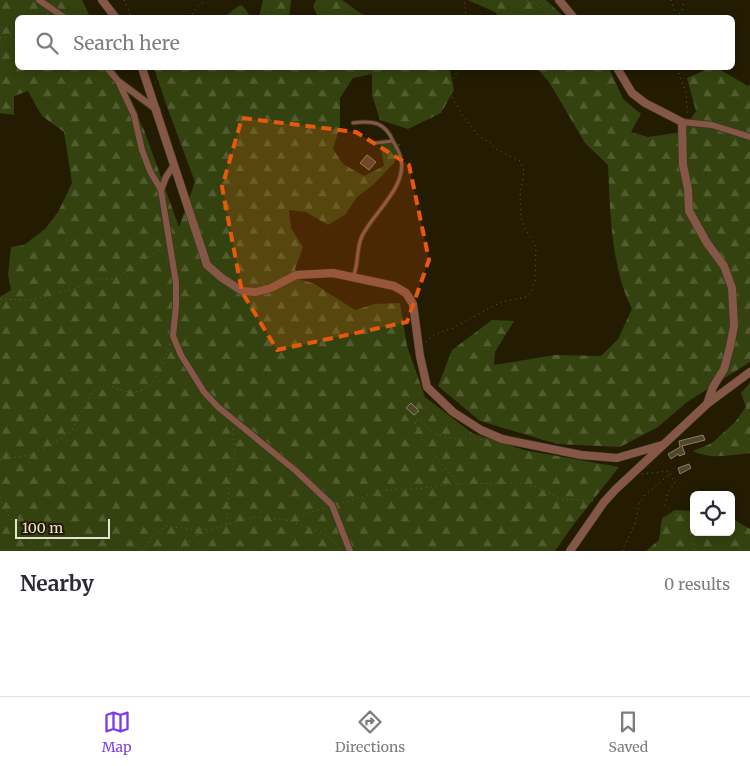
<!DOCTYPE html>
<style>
:root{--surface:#fff;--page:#f2f2f3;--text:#2b2b33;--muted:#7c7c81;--line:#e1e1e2;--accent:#7c3aed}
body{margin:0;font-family:Merriweather,serif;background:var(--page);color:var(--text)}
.controls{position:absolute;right:15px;bottom:15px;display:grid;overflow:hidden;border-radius:8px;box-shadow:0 2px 12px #0003}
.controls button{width:45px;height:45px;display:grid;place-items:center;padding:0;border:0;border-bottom:1px solid var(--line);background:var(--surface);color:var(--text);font:25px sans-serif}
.scale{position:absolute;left:15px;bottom:12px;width:95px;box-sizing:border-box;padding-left:5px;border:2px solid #e6e2d2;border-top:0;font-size:14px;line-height:18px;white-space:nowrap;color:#e6e2d2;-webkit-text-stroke:4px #231c03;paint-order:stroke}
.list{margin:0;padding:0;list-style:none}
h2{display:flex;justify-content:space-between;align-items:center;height:65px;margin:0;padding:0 20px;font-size:21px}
h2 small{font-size:16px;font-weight:400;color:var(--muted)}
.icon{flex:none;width:28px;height:28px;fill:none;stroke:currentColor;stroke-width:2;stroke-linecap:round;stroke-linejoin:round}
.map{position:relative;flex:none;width:750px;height:551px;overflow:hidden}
.search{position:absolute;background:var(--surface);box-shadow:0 2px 12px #0003;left:15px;right:15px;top:15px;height:55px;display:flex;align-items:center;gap:12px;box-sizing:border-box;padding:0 18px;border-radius:8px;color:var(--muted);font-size:19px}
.sheet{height:145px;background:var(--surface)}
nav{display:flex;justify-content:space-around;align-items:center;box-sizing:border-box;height:70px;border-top:1px solid var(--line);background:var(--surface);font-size:14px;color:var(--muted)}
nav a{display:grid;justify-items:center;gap:2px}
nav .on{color:var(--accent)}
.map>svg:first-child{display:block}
.forest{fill:url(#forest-firs)}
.building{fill:#4f472c;stroke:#898164}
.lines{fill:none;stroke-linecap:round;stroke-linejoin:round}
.service-casing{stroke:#3e3820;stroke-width:5}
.minor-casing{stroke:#3e3820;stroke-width:8}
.tertiary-casing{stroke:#3e3820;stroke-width:9}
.path{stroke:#625c46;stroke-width:1;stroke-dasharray:1 4;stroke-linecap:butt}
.service{stroke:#855746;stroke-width:3}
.minor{stroke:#855746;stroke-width:6}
.tertiary{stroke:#855746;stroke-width:8}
.marked{fill:#e8590c;fill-opacity:0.2;stroke:#e8590c;stroke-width:4;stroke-dasharray:10 6;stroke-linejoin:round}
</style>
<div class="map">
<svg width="750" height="551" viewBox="0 0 750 551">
<defs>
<pattern id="forest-firs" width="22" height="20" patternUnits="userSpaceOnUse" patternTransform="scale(1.25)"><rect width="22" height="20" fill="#34420f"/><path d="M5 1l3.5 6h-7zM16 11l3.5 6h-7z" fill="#515d31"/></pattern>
</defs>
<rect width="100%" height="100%" fill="#231c03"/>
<path class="forest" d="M0 0H82L90 17 18 18V68H114L144 130 179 227 195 182 166 104 154 68H444L450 71 454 90 441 113 408 129 380 120 372 95V74L353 78 340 98V126L333 149 343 164 364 176 384 166 380 143 400 144 394 163 374 184 357 197 346 214 328 225 306 212 289 210 291 228 303 247 295 269 301 280 313 283 355 310 375 304 400 303 407 346 425 397 472 433 524 450 619 467 574 524 555 551H0V297L11 290 8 275 11 247 24 245 45 229 58 212 72 183 64 132 42 116 28 91 14 96V115L0 113Z
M263 0H291L289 17H259Z
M316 0H342L366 17H318L313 6Z
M468 0H546L564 17H499L495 12Z
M240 5 243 6 251 17H224Z
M537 68H609L623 99 641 114 631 132 648 137 682 132 696 111 687 78 710 68H717L748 86 750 84V362L687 402 658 427 620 447 557 444 480 421 438 386 452 350 492 320 514 321 495 352 494 365 555 355 601 356 618 339 632 309C611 268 610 211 608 165L585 143 549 82Z
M750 383V453C731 455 711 460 693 451L712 443 735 422 746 407 741 393Z
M676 510 694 511V532H731V518L750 529V551H646L659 540 662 518Z"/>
<path class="building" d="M367 155 376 162 369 170 360 163Z
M411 403 419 411 414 415 406 408Z
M703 435 705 440 682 446 685 454 679 456 678 454 671 459 668 454 680 447 679 441Z
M689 464 691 468 680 474 678 468Z"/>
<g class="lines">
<g class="service-casing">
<path id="service" d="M353 123C372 120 385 122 393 141
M353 277C359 264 356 249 362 236 374 212 407 187 401 159 400 153 396 147 393 141L376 143"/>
</g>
<g class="minor-casing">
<path id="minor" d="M39 0 65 18
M107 68 118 81 157 110
M118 81 134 115 142 150 150 171 161 190 176 283V306L173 336 181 355 204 392 218 407 296 471 332 505 350 551
M682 122 712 125 750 137
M161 190 166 177 174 165"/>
</g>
<g class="tertiary-casing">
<path id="tertiary" d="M102 0 116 18
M559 0 574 18
M142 68 207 265 222 278 242 291 256 292 271 288 296 275 333 273 394 286 406 293 413 304 420 356 427 387 453 412 481 430 502 439 581 455 617 458 662 445
M617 68 632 93 645 103 682 122 683 165 688 189 689 211 707 243 724 266 732 288 734 326 730 347 724 369 713 387 707 404
M570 551 604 502 616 489 707 404 750 372"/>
</g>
<path class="path" d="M124 0 132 18
M527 0 540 7 553 18
M671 0 676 17
M189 18 196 8 206 0
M464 18 466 11 464 0
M676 18 682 10 684 0
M0 38 18 34
M679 68V74L686 92 688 116
M155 83 164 68
M0 299 32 300 91 284 98 279H118C124 274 131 268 138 263 148 256 157 255 163 243
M426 342 435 334 453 328 501 302 526 297 531 292 535 281 536 246 524 227 521 217 520 196 524 171 520 161 494 148 491 143 480 137 463 116 453 99 451 91V84L459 68
M0 460 30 455 52 444 71 431 93 391 108 384C147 407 159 376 170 344
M642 474 669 471 675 483 668 492 665 505 676 514C679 530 686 524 691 536 694 541 692 546 696 551
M459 484C449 472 414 435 415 420L419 419 434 433 447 438 487 440
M0 497C4 507 9 518 16 526 23 535 32 542 38 551
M338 504 388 490 401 488 415 489 453 484 523 483 536 487 561 499 595 501
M287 520C306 527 332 531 340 551
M227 524 229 485 235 458 233 429
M142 551 154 535 166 526 197 530 209 529
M178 551 194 537 213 529 242 520 255 517 287 520 324 508
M622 551 635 524 639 504 645 495 670 474"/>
<use href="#service" class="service"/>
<use href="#minor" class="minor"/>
<use href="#tertiary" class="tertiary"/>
</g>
<path class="marked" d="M242 118 356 132 409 165 429 260 407 322 277 350 242 292 222 187Z"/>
</svg>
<div class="controls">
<button><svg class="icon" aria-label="locate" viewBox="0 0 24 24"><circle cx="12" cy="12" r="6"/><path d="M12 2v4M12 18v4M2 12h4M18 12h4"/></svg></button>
</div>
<div class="scale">100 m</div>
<div class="search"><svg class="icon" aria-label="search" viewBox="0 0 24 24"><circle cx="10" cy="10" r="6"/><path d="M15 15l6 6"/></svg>Search here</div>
</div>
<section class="sheet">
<h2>Nearby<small>0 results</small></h2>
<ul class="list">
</ul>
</section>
<nav>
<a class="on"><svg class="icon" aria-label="map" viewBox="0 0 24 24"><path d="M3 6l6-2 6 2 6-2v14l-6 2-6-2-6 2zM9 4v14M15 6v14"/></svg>Map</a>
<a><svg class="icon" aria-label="directions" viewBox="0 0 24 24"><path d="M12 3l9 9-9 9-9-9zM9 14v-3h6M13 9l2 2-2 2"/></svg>Directions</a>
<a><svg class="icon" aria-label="saved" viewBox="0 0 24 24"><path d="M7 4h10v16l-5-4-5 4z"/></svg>Saved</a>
</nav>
